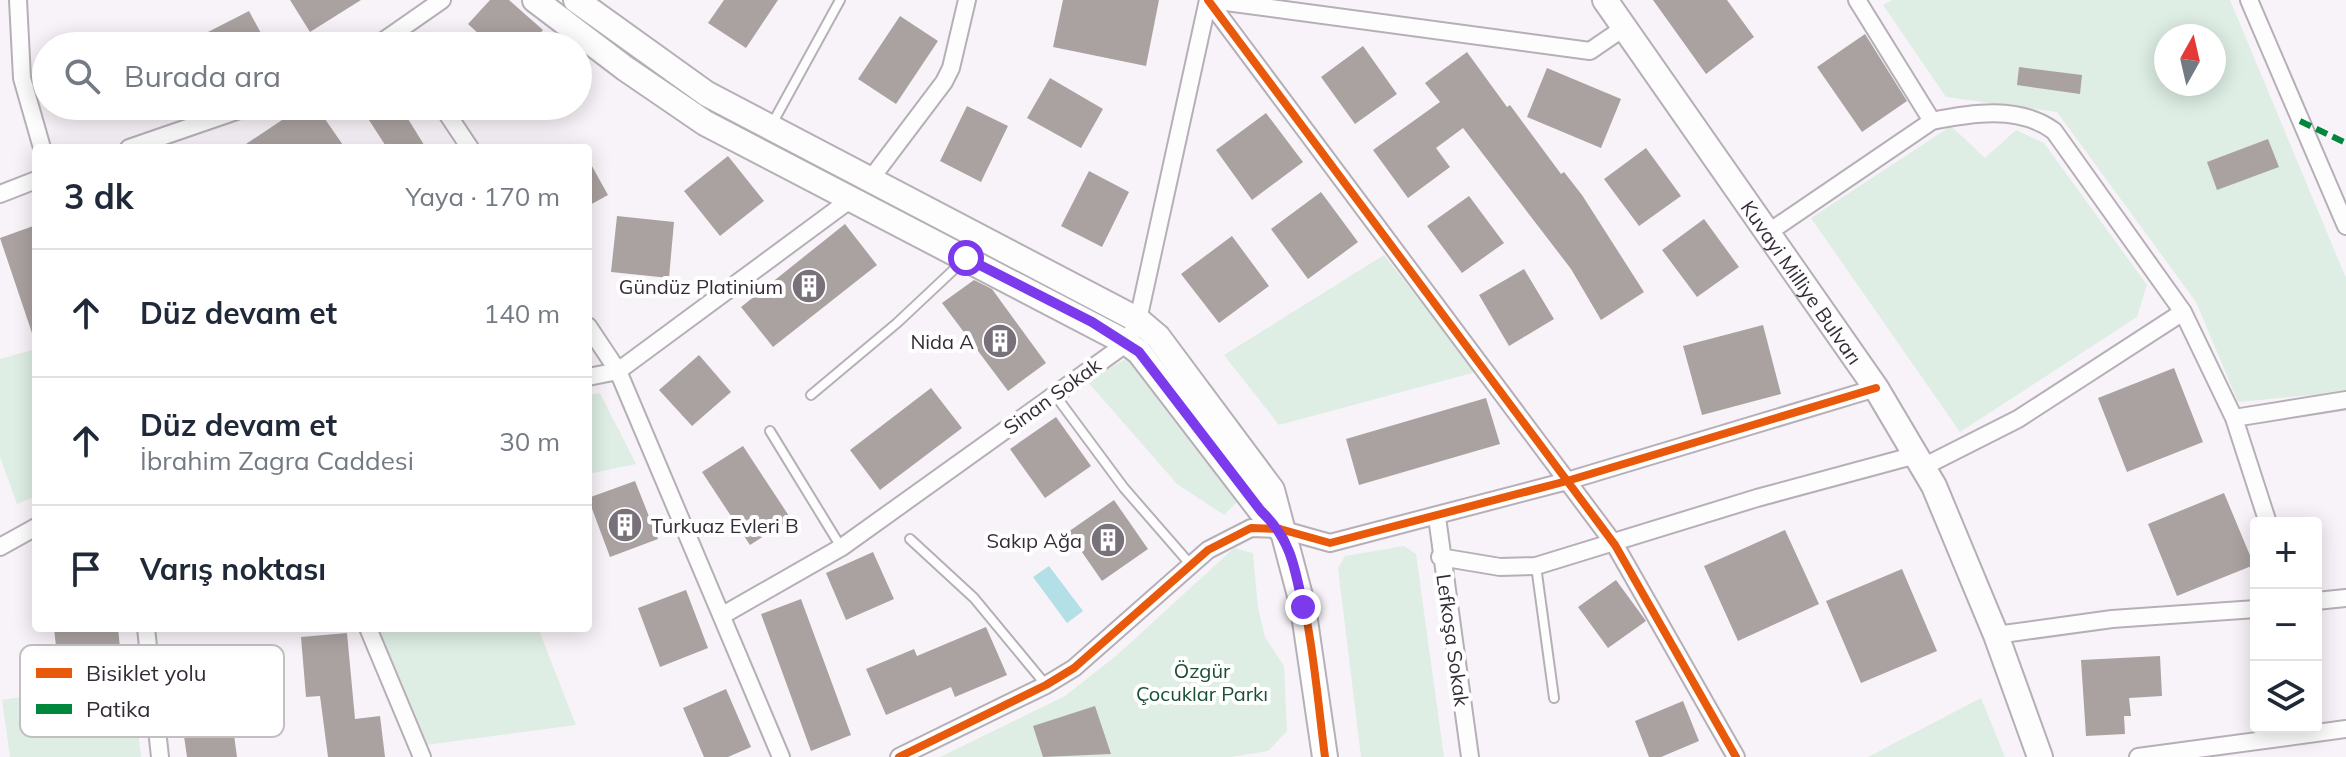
<!DOCTYPE html>
<html lang="tr">
<meta charset="utf-8">
<style>
:root{--surface:#fff;--page:#f6f6f7;--text:#1f2937;--muted:#747a83;--line:#e0e1e3}
body{margin:0;font-family:Mulish,sans-serif;background:var(--page);color:var(--text)}
.controls{position:absolute;right:24px;bottom:24px;display:grid;overflow:hidden;border-radius:8px;box-shadow:0 4px 20px #0003}
.controls button{width:72px;height:72px;display:grid;place-items:center;padding:0;border:0;border-bottom:2px solid var(--line);background:var(--surface);color:var(--text);font:40px sans-serif}
.compass{position:absolute;left:2154px;top:24px;width:72px;height:72px;border-radius:50%;background:var(--surface);box-shadow:0 4px 20px #0003;rotate:8deg}
.stop{position:absolute;width:24px;height:24px;margin:-18px;border:6px solid #7c3aed;border-radius:50%;background:#fff}
.stop.end{background:#7c3aed;border-color:#fff;box-shadow:0 2px 8px #0008}
.list{margin:0;padding:0;list-style:none}
h2{display:flex;justify-content:space-between;align-items:center;height:104px;margin:0;padding:0 32px;font-size:34px}
h2 small{font-size:26px;font-weight:400;color:var(--muted)}
.list li{display:grid;grid-template-columns:52px 1fr auto;gap:24px;align-items:center;box-sizing:border-box;height:128px;padding:0 32px;border-top:2px solid var(--line)}
.list b{display:block;font-size:30px;white-space:nowrap}
.list p{margin:0;font-size:26px;white-space:nowrap;color:var(--muted)}
.list em{font-size:26px;font-style:normal;color:var(--muted)}
.icon{flex:none;width:44px;height:44px;fill:none;stroke:currentColor;stroke-width:2;stroke-linecap:round;stroke-linejoin:round}
.map{position:relative;flex:none;width:2346px;height:757px;overflow:hidden}
.search{position:absolute;background:var(--surface);box-shadow:0 4px 20px #0003;left:32px;top:32px;width:560px;height:88px;display:flex;align-items:center;gap:20px;box-sizing:border-box;padding:0 28px;border-radius:44px;color:var(--muted);font-size:30px}
.panel{position:absolute;background:var(--surface);box-shadow:0 4px 20px #0003;left:32px;top:144px;width:560px;height:488px;border-radius:8px}
.map>svg:first-child{display:block}
.green{fill:#deeee4;fill-rule:evenodd}
.water{fill:#b3dfe6}
.building{fill:#aaa2a1}
.lines{fill:none;stroke-linecap:round;stroke-linejoin:round}
.service-casing{stroke:#b6afb7;stroke-width:12}
.minor-casing{stroke:#b6afb7;stroke-width:20}
.secondary-casing{stroke:#b6afb7;stroke-width:28}
.service{stroke:#fefdfe;stroke-width:8}
.minor{stroke:#fefdfe;stroke-width:16}
.secondary{stroke:#fefdfe;stroke-width:24}
.quiet{stroke:#00873e;stroke-width:6;stroke-dasharray:12 6;stroke-linecap:butt}
.cycleway-casing{stroke:#fff;stroke-width:13}
.cycleway{stroke:#e8590c;stroke-width:8}
.route{stroke:#7c3aed;stroke-width:10}
.labels{text-anchor:middle;dominant-baseline:central;stroke-width:8;stroke-linejoin:round;paint-order:stroke}
.street-label{font-size:20px;fill:#342b36;stroke:#fff}
.poi-label{font-size:20px;fill:#342b36;stroke:#fff;text-anchor:end}
.park-label{font-size:20px;fill:#195033;stroke:#fff}
.key{fill:#fff;stroke:#c2bfc3;stroke-width:2}
.key-label{font-size:22px;fill:#342b36}
</style>
<div class="map">
<svg width="2346" height="757" viewBox="0 0 2346 757">
<rect width="100%" height="100%" fill="#f8f3f8"/>
<path class="green" d="M1892 0H2230L2346 278V392L2238 402 2196 302 2057 112 1946 97 1883 5ZM2166 36H2214V84H2166Z
M1951 126 1985 158 2016 130 2044 143 2147 285 2137 317 1960 432 1811 218Z
M1384 255 1476 372 1279 425 1224 355Z
M36 349V496L17 504 0 457V359Z
M1131 356 1240 499 1224 515 1177 484 1087 381Z
M600 393 636 464 588 474V395Z
M1404 546 1416 554 1444 757H1361L1338 568 1345 556Z
M1234 548 1253 553 1258 608 1265 637 1284 666 1287 731 1268 751 1231 757H940L1065 696 1117 655Z
M378 628H538L576 725 426 745Z
M132 679 141 757H10L2 700Z
M1981 698 2005 757H1868Z"/>
<path class="water" d="M1049 566 1083 611 1067 623 1033 577Z"/>
<path class="building" d="M290 0H361L310 32Z
M490 0H509L543 30 529 46H492L468 24Z
M724 0H778L746 48 708 23Z
M1063 0H1159L1146 66 1053 47Z
M1653 0H1727L1754 37 1706 74Z
M249 11 268 46H216L208 32Z
M900 16 938 41 896 104 858 79Z
M1865 34 1907 101 1862 132 1817 67Z
M1363 46 1397 94 1355 124 1321 77Z
M1467 52 1507 107 1510 105 1561 174 1564 172 1582 195 1644 292 1601 320 1571 269 1463 128 1436 148 1450 167 1408 198 1373 150 1440 102 1425 83Z
M2019 67 2082 75 2080 94 2017 85Z
M1547 68 1621 99 1601 148 1527 117Z
M1050 78 1103 109 1081 148 1027 118Z
M303 106H316L345 148H240Z
M360 106H400L426 148H387Z
M967 106 1008 126 981 182 940 161Z
M1266 113 1303 162 1252 200 1216 150Z
M2268 139 2279 167 2217 190 2207 162Z
M1646 148 1681 196 1639 226 1604 179Z
M728 156 764 201 720 236 684 191Z
M588 159 608 195 588 206Z
M1089 171 1129 192 1102 247 1061 226Z
M1321 192 1358 242 1308 279 1271 229Z
M1469 196 1504 243 1462 273 1427 226Z
M617 216 674 222 669 278 611 272Z
M1704 219 1739 267 1697 297 1662 250Z
M845 224 877 265 773 347 741 307Z
M36 225V335L33 336 0 238Z
M1232 236 1269 286 1219 323 1181 274Z
M1524 269 1554 319 1509 346 1479 295Z
M974 280 992 289 1046 363 1008 391 942 303Z
M1763 325 1781 394 1702 415 1683 346Z
M699 355 731 392 692 426 659 390Z
M2174 368 2203 442 2127 472 2098 398Z
M931 388 962 428 880 490 850 450Z
M1486 398 1500 444 1359 485 1346 439Z
M1056 417 1091 466 1045 498 1010 449Z
M743 446 791 519 750 545 702 472Z
M635 481 658 539 610 557 588 498Z
M2224 493 2254 565 2177 596 2148 524Z
M1114 500 1148 549 1102 581 1068 532Z
M1785 530 1819 604 1738 641 1704 566Z
M873 552 894 599 846 620 826 573Z
M1902 569 1937 651 1861 683 1826 601Z
M1616 580 1646 621 1608 648 1578 607Z
M686 590 708 648 660 667 638 608Z
M801 599 851 735 811 751 761 614Z
M986 627 1007 675 955 697 951 687 886 715 866 669 914 649 917 656Z
M54 628H118L122 667 59 674Z
M347 633 355 719 380 716 385 757H328L320 696 306 697 301 637Z
M2160 656 2162 696 2129 698 2131 716H2124L2125 734 2086 736 2081 660Z
M210 665 211 669 225 668 237 757H187L175 674Z
M726 689 751 747 728 757H704L683 708Z
M1683 701 1699 741 1661 757H1649L1635 721Z
M1095 706 1111 754 1043 757 1033 726Z"/>
<g class="lines">
<g class="service-casing">
<path id="service" d="M772 124 840 0
M811 395 897 323 963 261
M1055 395 1124 488 1191 565
M770 431 841 547
M910 539 974 598 1046 685
M1536 566 1554 698"/>
</g>
<g class="minor-casing">
<path id="minor" d="M18 0 22 78 42 148
M1208 0 1615 545 1736 757
M1211 0 1590 51 1625 27
M1857 0 1932 121C1971 113 2019 105 2054 131L2183 312 2234 418 2268 523
M2249 0 2346 226
M376 46 442 0
M442 106 470 148
M129 148 251 106
M870 180 944 82 951 68 967 0
M0 194 36 180
M1766 234 1932 121
M588 326 618 371 781 757
M588 377 618 371 851 199
M2234 418 2346 400
M1923 467 2018 419 2183 312
M1437 517 1470 757
M0 547 36 527
M1440 557 1500 567 1536 566 1757 498 1916 455
M2316 601 2346 598
M723 615 842 547 1127 343 1138 320 1208 0
M146 628 160 757
M368 628 422 757
M1996 635 2112 619 2256 609
M899 757 1046 685 1074 668 1208 550 1251 528 1280 529 1330 543 1567 481 1876 388
M2138 757 2346 729"/>
</g>
<g class="secondary-casing">
<g id="secondary">
<path d="M535 0 626 69 705 123 1127 343 1139 352 1261 511 1280 529"/>
<path d="M576 0 707 94 1138 320 1158 337 1272 490 1303 607 1325 757"/>
<path id="s1" d="M1605 0 1876 388 1934 486 1996 635 2040 757"/>
</g>
</g>
<use href="#service" class="service"/>
<use href="#minor" class="minor"/>
<use href="#secondary" class="secondary"/>
<path class="quiet" d="M2300 121 2346 143"/>
<g class="cycleway-casing">
<path id="cycleway" d="M1208 0 1615 545 1736 757
M1280 529C1311 599 1315 681 1325 757
M899 757 1046 685 1074 668 1208 550 1251 528 1280 529 1330 543 1567 481 1876 388"/>
</g>
<use href="#cycleway" class="cycleway"/>
</g>
<g class="lines">
<path class="route" d="M966 258 1092 322 1139 352 1261 511C1291 539 1295 568 1303 607"/>
</g>
<defs>
<g id="building-disc" transform="scale(1.8)"><circle r="9.5" fill="#79717a" stroke="#fff"/><path d="M-4-6H4V6H1V3H-1V6H-4ZM-2.5-4.3h1.7v1.8h-1.7ZM.8-4.3h1.7v1.8H.8ZM-2.5-1h1.7V.8h-1.7ZM.8-1h1.7V.8H.8Z" fill="#fff"/></g>
</defs>
<g fill-rule="evenodd">
<use href="#building-disc" x="809" y="286"/>
<use href="#building-disc" x="1000" y="341"/>
<use href="#building-disc" x="625" y="525"/>
<use href="#building-disc" x="1108" y="540"/>
</g>
<g class="labels">
<g class="street-label">
<text stroke="none"><textPath href="#s1" startOffset="344">Kuvayi Milliye Bulvarı</textPath></text>
<text transform="translate(1052 396) rotate(-36)">Sinan Sokak</text>
<text transform="translate(1453 640) rotate(82)">Lefkoşa Sokak</text>
</g>
<g class="poi-label">
<text x="783" y="286">Gündüz Platinium</text>
<text x="974" y="341">Nida A</text>
<text x="651" y="525" text-anchor="start">Turkuaz Evleri B</text>
<text x="1082" y="540">Sakıp Ağa</text>
</g>
<g class="park-label">
<text x="1202" y="670">Özgür<tspan x="1202" dy="23">Çocuklar Parkı</tspan></text>
</g>
</g>
<rect x="20" y="645" width="264" height="92" rx="12" class="key"/>
<rect x="36" y="668" width="36" height="10" fill="#e8590c"/>
<rect x="36" y="704" width="36" height="10" fill="#00873e"/>
<g class="key-label">
<text x="86" y="681">Bisiklet yolu</text>
<text x="86" y="717">Patika</text>
</g>
</svg>
<div class="controls">
<button>+</button>
<button>−</button>
<button><svg class="icon" aria-label="layers" viewBox="0 0 24 24"><path d="M12 4l9 5-9 5-9-5zM3 14l9 5 9-5"/></svg></button>
</div>
<svg class="compass" viewBox="-18 -18 36 36"><path d="M0-13l5 13h-10z" fill="#e53935"/><path d="M0 13l5-13h-10z" fill="#747a83"/></svg>
<div class="stop" style="left:966px;top:258px"></div>
<div class="stop end" style="left:1303px;top:607px"></div>
<div class="search"><svg class="icon" aria-label="search" viewBox="0 0 24 24"><circle cx="10" cy="10" r="6"/><path d="M15 15l6 6"/></svg>Burada ara</div>
<section class="panel">
<h2>3 dk<small>Yaya · 170 m</small></h2>
<ul class="list">
<li><svg class="icon" aria-label="ahead" viewBox="0 0 24 24"><path d="M12 20V5M6 11l6-6 6 6"/></svg><div><b>Düz devam et</b></div><em>140 m</em></li>
<li><svg class="icon" aria-label="ahead" viewBox="0 0 24 24"><path d="M12 20V5M6 11l6-6 6 6"/></svg><div><b>Düz devam et</b><p>İbrahim Zagra Caddesi</p></div><em>30 m</em></li>
<li><svg class="icon" aria-label="arrive" viewBox="0 0 24 24"><path d="M6 21V4h12l-3 4 3 4H6"/></svg><div><b>Varış noktası</b></div></li>
</ul>
</section>
</div>
